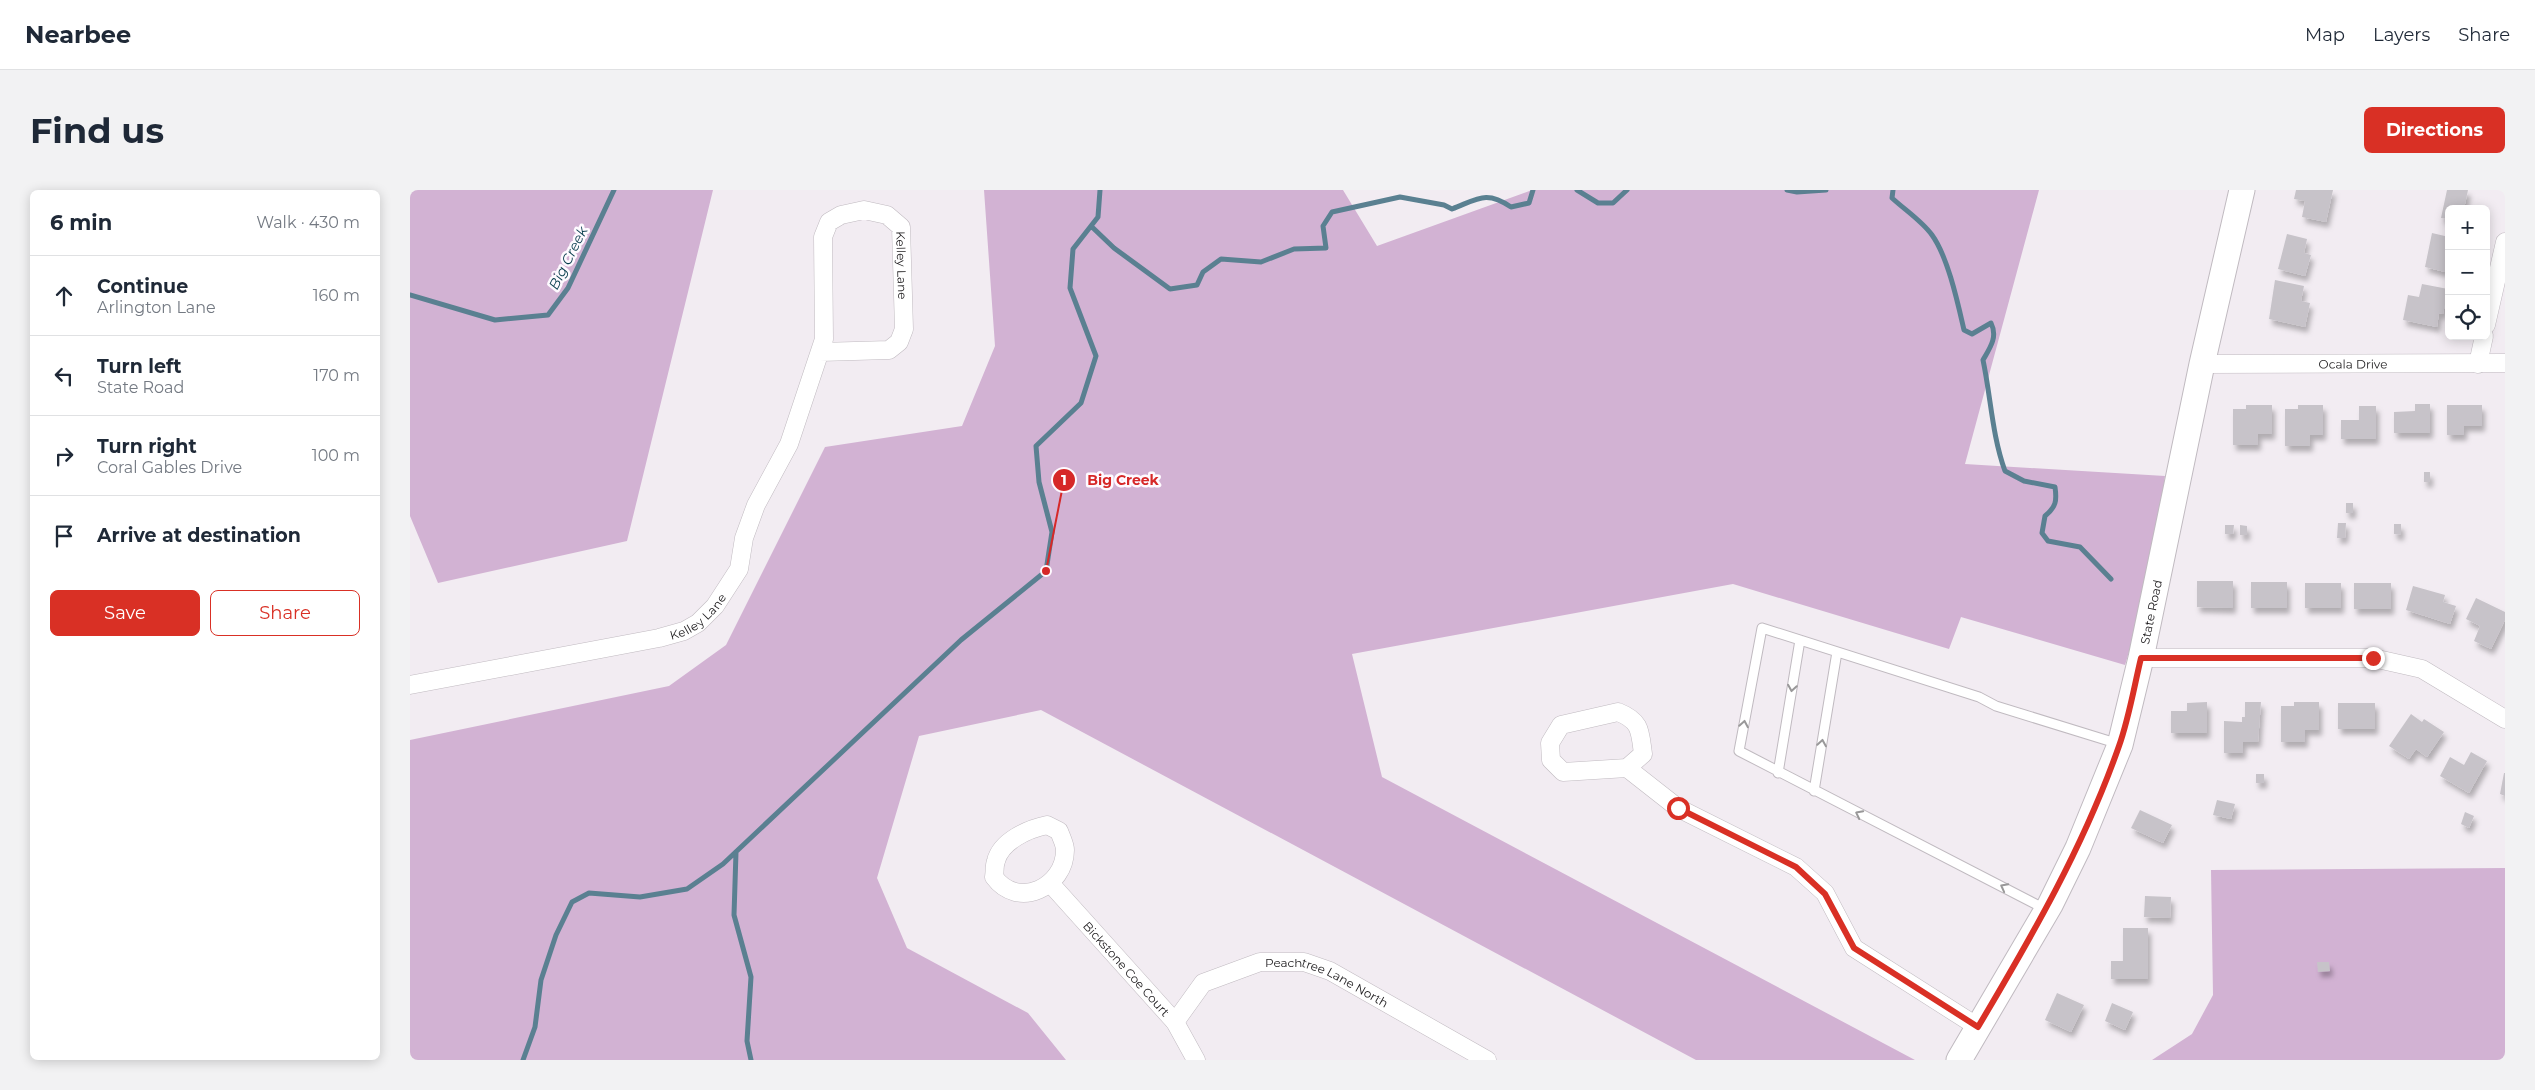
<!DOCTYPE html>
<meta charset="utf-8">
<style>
:root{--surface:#fff;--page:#f2f2f3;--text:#1f2937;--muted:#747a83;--line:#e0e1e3;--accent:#d93025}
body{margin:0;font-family:Montserrat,sans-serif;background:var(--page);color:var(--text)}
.controls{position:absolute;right:15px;top:15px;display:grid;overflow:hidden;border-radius:8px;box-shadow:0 2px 12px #0003}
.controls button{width:45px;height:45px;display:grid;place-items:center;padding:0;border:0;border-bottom:1px solid var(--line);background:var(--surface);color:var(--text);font:25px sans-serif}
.stop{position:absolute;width:15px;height:15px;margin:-11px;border:4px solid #d93025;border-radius:50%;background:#fff}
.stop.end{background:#d93025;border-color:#fff;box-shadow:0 1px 5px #0008}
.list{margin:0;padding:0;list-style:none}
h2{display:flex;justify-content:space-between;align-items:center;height:65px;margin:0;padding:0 20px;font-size:21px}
h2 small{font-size:16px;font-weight:400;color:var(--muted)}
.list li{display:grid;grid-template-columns:32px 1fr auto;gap:15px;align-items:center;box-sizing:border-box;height:80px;padding:0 20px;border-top:1px solid var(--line)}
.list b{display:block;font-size:19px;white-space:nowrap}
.list p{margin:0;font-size:16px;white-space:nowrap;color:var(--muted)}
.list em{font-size:16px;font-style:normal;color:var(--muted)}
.actions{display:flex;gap:10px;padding:15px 20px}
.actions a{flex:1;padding:11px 0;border:1px solid var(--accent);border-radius:8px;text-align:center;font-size:18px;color:var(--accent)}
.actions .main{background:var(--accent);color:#fff}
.icon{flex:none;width:28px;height:28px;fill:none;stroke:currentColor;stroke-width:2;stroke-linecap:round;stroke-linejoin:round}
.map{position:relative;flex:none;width:2095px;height:870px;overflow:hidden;border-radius:8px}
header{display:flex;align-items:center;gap:30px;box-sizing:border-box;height:70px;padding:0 25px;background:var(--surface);border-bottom:1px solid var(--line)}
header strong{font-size:24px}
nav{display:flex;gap:28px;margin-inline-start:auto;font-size:18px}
.intro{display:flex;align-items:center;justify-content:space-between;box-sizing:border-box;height:120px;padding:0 30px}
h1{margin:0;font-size:35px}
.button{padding:12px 22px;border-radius:8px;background:var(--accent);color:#fff;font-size:18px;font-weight:700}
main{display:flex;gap:30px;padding:0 30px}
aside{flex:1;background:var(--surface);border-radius:8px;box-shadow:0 2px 12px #0003}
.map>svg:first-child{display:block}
.green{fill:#d2b2d3}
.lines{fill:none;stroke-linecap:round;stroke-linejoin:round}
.stream{stroke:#5a8091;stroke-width:5}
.building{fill:#c7c3c9;filter:url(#shadow)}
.lane-casing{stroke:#c0bac0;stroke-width:11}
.street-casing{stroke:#c0bac0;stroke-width:19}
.secondary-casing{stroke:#c0bac0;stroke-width:27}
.lane{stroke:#fff;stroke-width:9}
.street{stroke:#fff;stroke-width:18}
.secondary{stroke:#fff;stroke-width:25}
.oneway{stroke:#999899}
.route{stroke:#d93025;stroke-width:6}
.labels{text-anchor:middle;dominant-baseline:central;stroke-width:5;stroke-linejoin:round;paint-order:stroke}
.street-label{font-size:12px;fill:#1c1a1c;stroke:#fefaff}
.water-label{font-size:14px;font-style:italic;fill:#063b4b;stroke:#fefaff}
.leader{fill:none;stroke:#d62828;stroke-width:2}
.callout-dot{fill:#d62828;stroke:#fefaff;stroke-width:2}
.mark-label{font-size:15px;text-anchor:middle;font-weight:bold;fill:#fff}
.callout-label{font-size:14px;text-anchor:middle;font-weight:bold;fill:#d62828;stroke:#fefaff;stroke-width:5;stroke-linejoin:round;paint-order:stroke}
</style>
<header>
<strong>Nearbee</strong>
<nav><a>Map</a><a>Layers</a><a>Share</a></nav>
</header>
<div class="intro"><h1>Find us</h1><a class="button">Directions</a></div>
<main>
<aside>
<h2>6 min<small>Walk · 430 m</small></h2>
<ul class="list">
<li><svg class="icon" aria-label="ahead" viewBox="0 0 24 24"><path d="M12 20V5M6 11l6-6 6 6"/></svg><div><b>Continue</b><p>Arlington Lane</p></div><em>160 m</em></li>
<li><svg class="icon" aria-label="left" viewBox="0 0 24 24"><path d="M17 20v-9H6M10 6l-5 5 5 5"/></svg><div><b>Turn left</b><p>State Road</p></div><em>170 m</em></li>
<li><svg class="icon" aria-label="right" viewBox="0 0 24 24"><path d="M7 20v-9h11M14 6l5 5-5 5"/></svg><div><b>Turn right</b><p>Coral Gables Drive</p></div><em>100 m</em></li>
<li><svg class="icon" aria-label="arrive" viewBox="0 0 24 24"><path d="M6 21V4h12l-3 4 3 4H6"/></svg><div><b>Arrive at destination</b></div></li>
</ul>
<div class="actions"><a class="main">Save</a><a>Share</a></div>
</aside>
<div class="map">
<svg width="2095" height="870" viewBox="0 0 2095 870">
<defs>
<filter id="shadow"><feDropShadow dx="3" dy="5.5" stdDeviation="2.5" flood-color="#0004"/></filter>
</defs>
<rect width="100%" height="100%" fill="#f2ecf2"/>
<path class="green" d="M0 0H303L217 351 28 393 0 326Z
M574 0H933L967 56 1122 0H1629L1555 274 1755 286 1743 383 1715 475 1551 427 1539 459 1323 394 942 464 972 587 1505 870H1286L631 520 509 546 467 688 497 758 618 823 656 870H0V550L259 496 316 455 415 257 552 236 585 156Z
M2095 678V870H1742L1782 844 1803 805 1801 680Z"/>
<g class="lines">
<path class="stream" d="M1167 0 1188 13H1203L1217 0
M1377 0 1387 2 1416 0
M1483 0 1482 8C1495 20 1512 31 1522 45 1538 67 1548 114 1554 140L1562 144 1581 133C1588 147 1580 158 1573 170 1581 208 1582 245 1595 281L1614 291 1645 297C1647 311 1646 317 1635 326L1632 343 1638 351 1670 357 1701 389
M681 36 704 58 760 99 787 95 793 82 811 69 851 72 884 59 916 58 913 36 922 22 990 7 1034 15 1042 19C1068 9 1076 0 1101 17L1119 13 1123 0
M0 105 85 130 138 125 158 98 204 0
M326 662 324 725 341 787 337 851 341 870
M113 870 125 837 131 790 146 745 162 712 179 703 230 707 277 699 313 674 551 450 636 381 642 342 629 292 626 256 671 213 686 166 660 98 663 59 688 27 690 0"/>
</g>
<path class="building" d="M1886 0H1923L1916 32 1892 27 1895 11 1884 9Z
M2037 0H2058L2054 19H2039V29L2031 28Z
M2022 43 2039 47V66L2035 82 2015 77Z
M1877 44 1897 49 1894 63 1901 65 1895 86 1868 79Z
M1865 90 1894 96 1891 111 1900 113 1895 137 1859 129Z
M2012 94 2038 99 2033 124 2029 123 2027 137 1993 130 1998 105 2009 107Z
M2005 214H2020V243H1984V222L2005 221Z
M1836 215H1862V244H1848V255H1823V219H1836Z
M1888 215H1913V245H1900V256H1875V219H1888Z
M2037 215H2072V236H2054V245H2037Z
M1949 216H1966V249H1931V230H1949Z
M2014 282H2020V292H2014Z
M1936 313H1943V323H1936Z
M1928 333H1936L1935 348H1927Z
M1984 334H1991V345L1984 344Z
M1815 335H1824L1823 344H1815Z
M1830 335 1837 336V345H1830Z
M1787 391H1823V418L1787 417Z
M1841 392H1877V418H1841Z
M1895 393H1931V418H1895Z
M1944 393H1981V419H1944Z
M2003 396 2035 405 2033 412 2046 416 2040 434 1996 420Z
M2066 408 2095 422V430L2081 459 2064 451 2070 436 2056 429Z
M1797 512V543H1761V521H1777V513Z
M1835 512H1851L1848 552H1833V563H1814V531L1832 532V527H1835Z
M1884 512H1909V540H1895V552H1871V516H1884Z
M1928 513H1965V539H1928Z
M2001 524 2012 532 2014 529 2034 542 2017 567 2006 559 1999 569 1979 556Z
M2061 562 2077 571 2059 603 2030 586 2040 567 2054 575Z
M2094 583H2095V606L2090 604Z
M1846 584H1854V593H1846Z
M1807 610 1825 614 1821 629 1803 625Z
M1730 620 1762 635 1753 653 1721 638Z
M2055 622 2064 626 2059 638 2051 634Z
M1735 706 1761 707 1760 728 1734 727Z
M1713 738H1738V789H1701V771H1713Z
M1907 772H1919L1920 781 1908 782Z
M1647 803 1674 815 1661 842 1635 830Z
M1702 813 1723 822 1715 840 1695 831Z"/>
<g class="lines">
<g class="lane-casing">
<path id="lane" d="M1368 583 1390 450
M1404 601 1427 462
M1637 720 1329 561 1352 438 1569 507 1586 516 1709 554"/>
</g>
<g class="street-casing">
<g id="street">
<path d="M2076 135 2095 52"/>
<path id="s1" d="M1792 174 2095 173"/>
<path d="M2068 174 2074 146"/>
<path d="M1731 468H1963L2012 479 2095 529"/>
<path id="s2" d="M0 495 249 448 274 441 288 433 305 416 329 379 334 348 346 315 379 254 414 149 413 47 419 32 431 25 454 20 477 25 491 37 494 139 489 152 479 160 410 162"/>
<path d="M1208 522C1231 531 1230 541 1233 564L1217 578 1153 582 1141 570 1140 553 1151 535Z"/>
<path d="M1217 578 1268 618 1386 677 1415 703 1444 758 1568 837"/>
<path d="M637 635 649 641C651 647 655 654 655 660 655 697 608 720 584 687 585 682 584 676 586 671 591 651 618 639 637 635Z"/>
<path id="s3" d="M640 693 765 832 786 870"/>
<path id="s4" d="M765 832 793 793 850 772H894L920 781 1077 870"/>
</g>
</g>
<g class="secondary-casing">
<g id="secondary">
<path id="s5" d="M1549 870 1640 715 1668 658 1710 555 1731 468 1792 174 1832 0"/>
</g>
</g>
<use href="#lane" class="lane"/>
<use href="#street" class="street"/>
<use href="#secondary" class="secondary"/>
</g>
<defs><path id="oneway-chevron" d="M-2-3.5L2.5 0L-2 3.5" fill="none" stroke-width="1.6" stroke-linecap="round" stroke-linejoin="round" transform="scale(1.25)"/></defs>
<g class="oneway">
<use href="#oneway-chevron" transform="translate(1382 498) rotate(99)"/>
<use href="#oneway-chevron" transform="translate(1334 534) rotate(-80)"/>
<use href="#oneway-chevron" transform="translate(1412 553) rotate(-81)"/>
<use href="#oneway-chevron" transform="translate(1449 624) rotate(-153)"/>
<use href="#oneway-chevron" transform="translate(1594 697) rotate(-152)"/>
</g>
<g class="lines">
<path class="route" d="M1268 618 1386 677 1415 704 1444 758 1568 837C1622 746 1674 656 1709 556 1719 528 1724 497 1731 468H1963"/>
</g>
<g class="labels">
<g class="street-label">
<text stroke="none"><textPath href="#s2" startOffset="846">Kelley Lane</textPath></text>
<text stroke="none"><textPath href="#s1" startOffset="151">Ocala Drive</textPath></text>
<text stroke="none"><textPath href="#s5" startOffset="491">State Road</textPath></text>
<text stroke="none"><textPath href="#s2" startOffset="299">Kelley Lane</textPath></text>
<text stroke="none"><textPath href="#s3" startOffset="115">Bickstone Coe Court</textPath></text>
<text stroke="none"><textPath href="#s4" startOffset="180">Peachtree Lane North</textPath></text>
</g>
<g class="water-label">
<text transform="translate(158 68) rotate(-63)">Big Creek</text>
</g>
</g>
<path class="leader" d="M636 381L654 290"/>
<g class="callout-dot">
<circle cx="636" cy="381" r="5"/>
<circle cx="654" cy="290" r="12"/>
</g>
<g class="mark-label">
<text x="654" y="295">1</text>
</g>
<g class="callout-label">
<text x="713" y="295">Big Creek</text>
</g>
</svg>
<div class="controls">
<button>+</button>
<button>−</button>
<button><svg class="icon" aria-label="locate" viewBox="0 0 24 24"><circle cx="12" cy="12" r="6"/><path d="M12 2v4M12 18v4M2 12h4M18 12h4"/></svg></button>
</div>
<div class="stop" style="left:1268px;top:618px"></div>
<div class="stop end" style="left:1963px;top:468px"></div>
</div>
</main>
